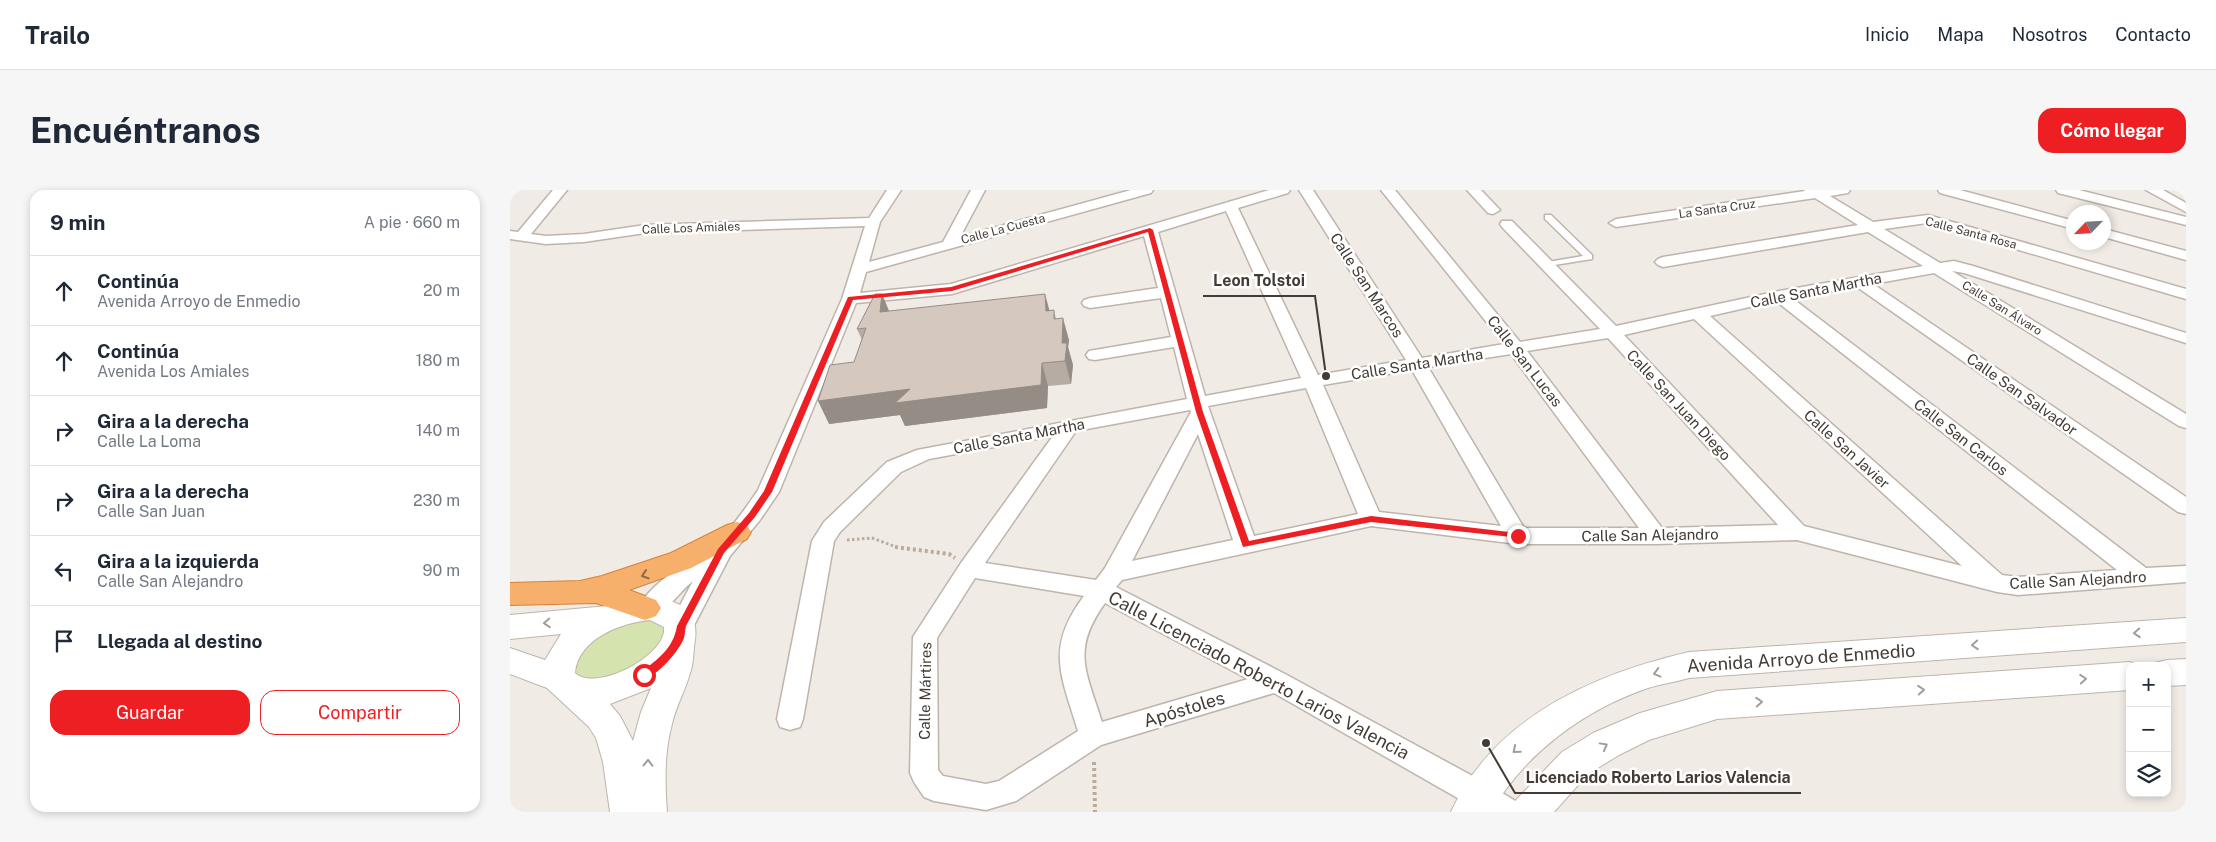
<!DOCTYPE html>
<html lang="es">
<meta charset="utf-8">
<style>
:root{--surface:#fff;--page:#f6f6f7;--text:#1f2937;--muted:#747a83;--line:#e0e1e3;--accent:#ee1f22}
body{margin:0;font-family:"Public Sans",sans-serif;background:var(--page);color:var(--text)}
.controls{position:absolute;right:15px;bottom:15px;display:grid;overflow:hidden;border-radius:10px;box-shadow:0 2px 8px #0003}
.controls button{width:45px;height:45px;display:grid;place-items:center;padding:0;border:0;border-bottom:1px solid var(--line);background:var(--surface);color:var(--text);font:25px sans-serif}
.compass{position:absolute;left:1556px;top:15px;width:45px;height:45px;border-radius:50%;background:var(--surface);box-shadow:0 2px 8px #0003;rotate:245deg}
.stop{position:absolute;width:15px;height:15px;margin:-11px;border:4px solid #ee1f22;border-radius:50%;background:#fff}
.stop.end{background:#ee1f22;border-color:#fff;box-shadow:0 1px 5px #0008}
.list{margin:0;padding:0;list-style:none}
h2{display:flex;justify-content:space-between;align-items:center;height:65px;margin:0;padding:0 20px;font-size:21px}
h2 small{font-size:16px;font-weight:400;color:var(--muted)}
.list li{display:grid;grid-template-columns:32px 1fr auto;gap:15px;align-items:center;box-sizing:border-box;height:70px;padding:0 20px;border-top:1px solid var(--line)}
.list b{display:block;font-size:19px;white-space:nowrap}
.list p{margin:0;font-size:16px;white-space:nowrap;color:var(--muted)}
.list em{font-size:16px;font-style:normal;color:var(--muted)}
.actions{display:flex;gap:10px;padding:15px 20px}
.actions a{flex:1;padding:11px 0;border:1px solid var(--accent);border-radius:15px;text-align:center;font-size:18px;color:var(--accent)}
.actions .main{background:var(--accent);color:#fff}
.icon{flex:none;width:28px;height:28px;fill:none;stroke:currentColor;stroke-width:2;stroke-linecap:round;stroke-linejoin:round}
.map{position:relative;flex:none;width:1676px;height:622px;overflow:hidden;border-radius:15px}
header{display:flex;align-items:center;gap:30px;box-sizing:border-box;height:70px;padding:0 25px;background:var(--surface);border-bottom:1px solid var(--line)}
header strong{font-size:24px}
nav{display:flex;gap:28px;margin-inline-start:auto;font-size:18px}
.intro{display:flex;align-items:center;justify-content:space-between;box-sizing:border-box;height:120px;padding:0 30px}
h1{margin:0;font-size:35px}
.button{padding:12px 22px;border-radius:15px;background:var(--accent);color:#fff;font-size:18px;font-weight:700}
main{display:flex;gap:30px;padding:0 30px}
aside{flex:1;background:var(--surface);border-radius:15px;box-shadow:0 2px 8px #0003}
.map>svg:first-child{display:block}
.green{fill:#d5e4af}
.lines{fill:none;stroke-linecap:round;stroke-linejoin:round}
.service-casing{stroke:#bfb4ab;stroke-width:3}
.minor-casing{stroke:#bfb4ab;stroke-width:3}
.tertiary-casing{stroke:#bfb4ab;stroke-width:2}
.motorway-casing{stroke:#d4833c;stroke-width:2}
.path-far1{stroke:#bdab9a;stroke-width:3;stroke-dasharray:2.5 2.5;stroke-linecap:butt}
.path{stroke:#bdab9a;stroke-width:4;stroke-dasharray:3 3;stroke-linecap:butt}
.service{fill:#fff;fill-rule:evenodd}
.minor{fill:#fff;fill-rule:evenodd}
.tertiary{fill:#fff;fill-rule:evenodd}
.motorway{fill:#f6b06b;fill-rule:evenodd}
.wall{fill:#b7aca3}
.shaded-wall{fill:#958c85}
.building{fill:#d5c8be;stroke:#958c85}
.oneway{stroke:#8b6a4b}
.oneway2{stroke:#a19d9a}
.route{fill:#ee1f22}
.labels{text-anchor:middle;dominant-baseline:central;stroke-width:5;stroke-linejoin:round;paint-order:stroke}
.far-street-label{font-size:12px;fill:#433b35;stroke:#fff}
.street-label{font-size:15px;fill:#433b35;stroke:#fff}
.near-street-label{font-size:18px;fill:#433b35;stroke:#fff}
.leader{fill:none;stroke:#433b35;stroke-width:2}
.callout-dot{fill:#433b35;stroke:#fff;stroke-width:2}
.callout-label{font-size:16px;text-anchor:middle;font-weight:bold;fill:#433b35;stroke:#fff;stroke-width:5;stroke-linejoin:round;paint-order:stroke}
</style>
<header>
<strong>Trailo</strong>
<nav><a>Inicio</a><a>Mapa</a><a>Nosotros</a><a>Contacto</a></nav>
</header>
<div class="intro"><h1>Encuéntranos</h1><a class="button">Cómo llegar</a></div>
<main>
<aside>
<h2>9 min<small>A pie · 660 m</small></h2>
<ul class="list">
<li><svg class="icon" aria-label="ahead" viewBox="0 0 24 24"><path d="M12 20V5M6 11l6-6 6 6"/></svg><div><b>Continúa</b><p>Avenida Arroyo de Enmedio</p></div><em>20 m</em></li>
<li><svg class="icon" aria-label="ahead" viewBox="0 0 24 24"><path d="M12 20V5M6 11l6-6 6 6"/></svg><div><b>Continúa</b><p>Avenida Los Amiales</p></div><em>180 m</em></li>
<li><svg class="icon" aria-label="right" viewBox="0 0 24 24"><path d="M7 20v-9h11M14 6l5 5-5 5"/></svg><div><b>Gira a la derecha</b><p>Calle La Loma</p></div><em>140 m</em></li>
<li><svg class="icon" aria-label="right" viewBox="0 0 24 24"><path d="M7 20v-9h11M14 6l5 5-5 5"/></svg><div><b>Gira a la derecha</b><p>Calle San Juan</p></div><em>230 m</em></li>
<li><svg class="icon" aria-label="left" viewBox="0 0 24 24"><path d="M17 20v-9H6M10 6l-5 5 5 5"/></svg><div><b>Gira a la izquierda</b><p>Calle San Alejandro</p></div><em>90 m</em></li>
<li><svg class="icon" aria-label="arrive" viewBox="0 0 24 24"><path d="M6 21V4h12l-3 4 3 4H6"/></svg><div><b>Llegada al destino</b></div></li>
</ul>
<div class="actions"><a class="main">Guardar</a><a>Compartir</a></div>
</aside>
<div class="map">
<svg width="1676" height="622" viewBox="0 0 1676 622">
<rect width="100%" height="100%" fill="#f1ebe5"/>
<path class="green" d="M142 430 151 433 156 440 141 471 80 493 63 484 66 465 75 454 116 431Z"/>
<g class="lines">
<g class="service-casing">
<path id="service" d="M1035 25H1041L1082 65V69L1032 77V73L1073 66 1035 29Z"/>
</g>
<g class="minor-casing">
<path id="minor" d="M43 0H57L21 44 36 46 74 44 135 35 359 28 377 0H391L370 32 359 72 433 52 461 0H475L450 47 621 0H643L641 3 356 82 350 103 441 94 759 0H780L778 3 728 18 808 185 896 170 789 0H803L912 168 994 154 871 0H885L1010 152 1090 139 992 37 990 34 992 31H1002L1106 136 1269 101 1413 76 1358 42 1153 77 1148 75 1145 72 1148 69 1153 67 1348 35 1305 8 1106 37 1099 33 1106 29 1295 1 1294 0H1340L1338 3 1320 6 1363 32 1418 25 1676 99V109L1417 33 1374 39 1430 73 1444 71 1463 76 1676 143V153L1454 83 1442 81 1676 224V238L1669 236 1424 83 1363 94 1676 307V324L1668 322 1347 97 1282 108 1636 378 1676 376V392L1508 405 1487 402 1287 350 1146 354H1008L861 336 612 390 606 397 775 484 979 595 1007 612 1012 622H972L764 503 591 555 506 611 476 620 424 611 414 607 404 592 400 583 403 447 451 373 543 246 419 269 391 282 330 342 324 351 293 529 290 537 280 540 270 537 267 529 302 351 314 332 377 272 407 260 677 209 664 157 585 170 579 169 576 165 579 161 585 160 661 147 651 108 580 118 574 116 572 113 574 110 580 108 648 98 634 46 442 104 346 113 269 302 250 330 220 366 180 443 171 445 162 443 159 436 183 391C167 403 153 431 132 424L128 418C144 389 176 375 201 357 218 344 236 318 248 300L332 109 355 36 135 43 74 52 36 54 0 49V41L8 42ZM716 21 791 188 695 206 648 42ZM1266 111 1607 380 1508 387 1492 385 1200 126ZM1184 129 1452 376 1294 336 1114 145ZM1098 148 1268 335 1152 338 1017 161ZM1001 164 1129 338H1014L918 177ZM902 180 991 336 869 322 813 195ZM796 198 848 324 744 346 698 216ZM680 220 681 222 595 378 586 390 475 373 566 241ZM688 244 723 350 622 371ZM465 388 574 406C535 458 551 485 568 541L489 591 476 594 433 586 428 580 427 448ZM595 413 738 489 592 532C576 481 561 460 595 413Z
M957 0H971L990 20 983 24 978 23Z
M1428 0H1450L1564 31V39L1430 3Z
M1546 0H1569L1676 27V35L1548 3Z
M1636 0H1653L1676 13V22Z
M1594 39 1676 61V70L1594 47Z"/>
</g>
<g class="tertiary-casing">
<path id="tertiary" d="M140 406C168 412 189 417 185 450 183 460 184 470 181 480 176 499 166 516 162 534 154 563 155 593 157 622H100L93 572 86 548 79 537 37 498 0 484V458L35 470 51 444 0 449V425L97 416 116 410ZM140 430 154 437C158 465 86 503 65 483 68 449 110 433 140 430ZM141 498 131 522 123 551 110 526 100 514Z
M1676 428V452L1179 488C1165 492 1151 494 1138 498 1074 520 1015 563 981 622H941C984 527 1084 484 1179 462Z
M1676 469V495L1657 496V476H1644L1645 473 1657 470Z
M1620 472 1630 476H1620V500L1207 529 1139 550 1109 565 1078 584 1044 622H1000L1006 610 1052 562 1083 543 1130 523 1207 501Z"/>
</g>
<g class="motorway-casing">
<path id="motorway" d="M227 332 237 335 241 342 237 349 181 378 119 400 146 410 151 418 146 426 135 430 86 413 0 415V393L70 391 92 386 161 363 217 335Z"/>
</g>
<path class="path-far1" d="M337 350 362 348 389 358"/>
<path class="path" d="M385 357 439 364 445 368
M584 572 585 622"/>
<use href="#service" class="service"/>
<use href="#minor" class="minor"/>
<use href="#tertiary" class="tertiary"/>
<use href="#motorway" class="motorway"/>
</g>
<path class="wall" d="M372 104 379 121H539L544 120 546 129 559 150 558 157 563 175 561 194 538 196 537 218 395 236 390 225 319 234 344 172 352 150 347 139Z"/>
<path class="shaded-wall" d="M372 104 381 126 370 122Z
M535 104 541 126 536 121Z
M553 128 559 150 558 157 563 175 561 194 555 171 552 153Z
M532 173 538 196 537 218 395 236 390 225 319 234 308 211Z"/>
<path class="building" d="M365 104H372L370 122 535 104 536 121 544 120V129L553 128 552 153H557L555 171 532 173 531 195 385 213 400 199 308 211 320 175 344 172 356 138 347 139Z"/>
<defs><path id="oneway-chevron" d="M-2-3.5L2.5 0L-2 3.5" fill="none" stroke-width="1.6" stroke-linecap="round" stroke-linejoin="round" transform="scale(1.25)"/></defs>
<use class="oneway" href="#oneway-chevron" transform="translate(135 385) rotate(162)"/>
<g class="oneway2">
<use href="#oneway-chevron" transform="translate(37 433) rotate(176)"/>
<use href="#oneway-chevron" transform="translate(1627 443) rotate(176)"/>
<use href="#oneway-chevron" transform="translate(1465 455) rotate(176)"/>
<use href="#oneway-chevron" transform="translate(1147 483) rotate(165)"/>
<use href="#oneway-chevron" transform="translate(1573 489) rotate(-4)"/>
<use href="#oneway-chevron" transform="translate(1411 500) rotate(-4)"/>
<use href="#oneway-chevron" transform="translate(1249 512) rotate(-4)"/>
<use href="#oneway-chevron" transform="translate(1094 556) rotate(-29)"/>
<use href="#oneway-chevron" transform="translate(1006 560) rotate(140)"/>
<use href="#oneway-chevron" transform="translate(138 573) rotate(-89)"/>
</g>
<path class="route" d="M640 38 643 40 693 222 739 351 861 326 1008 343 1011 344V348L861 332 733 357 686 222 638 42 442 101 343 110 262 302 245 327 214 363 176 436C175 440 175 444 174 448 170 460 144 491 131 488V482C148 469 163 459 167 436L208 359 239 323 254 301 338 107 441 97Z"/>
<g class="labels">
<g class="far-street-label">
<text transform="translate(1207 19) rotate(-8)">La Santa Cruz</text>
<text transform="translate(181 38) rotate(-2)">Calle Los Amiales</text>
<text transform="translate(493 39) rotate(-15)">Calle La Cuesta</text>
<text transform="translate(1461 43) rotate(15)">Calle Santa Rosa</text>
<text transform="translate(1492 118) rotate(32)">Calle San Álvaro</text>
</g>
<g class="street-label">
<text transform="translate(857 95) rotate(57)">Calle San Marcos</text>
<text transform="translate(1306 100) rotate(-11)">Calle Santa Martha</text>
<text transform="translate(1015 171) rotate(52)">Calle San Lucas</text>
<text transform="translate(907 174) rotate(-9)">Calle Santa Martha</text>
<text transform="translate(1512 204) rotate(35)">Calle San Salvador</text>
<text transform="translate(1169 215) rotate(47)">Calle San Juan Diego</text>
<text transform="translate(509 246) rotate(-11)">Calle Santa Martha</text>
<text transform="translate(1451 247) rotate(38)">Calle San Carlos</text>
<text transform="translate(1337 259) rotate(42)">Calle San Javier</text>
<text transform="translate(1140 345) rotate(-1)">Calle San Alejandro</text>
<text transform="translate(1568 390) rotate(-3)">Calle San Alejandro</text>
<text transform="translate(415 501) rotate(-89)">Calle Mártires</text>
</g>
<g class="near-street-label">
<text transform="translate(1291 468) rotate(-4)">Avenida Arroyo de Enmedio</text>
<text transform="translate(749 485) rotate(28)">Calle Licenciado Roberto Larios Valencia</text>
<text transform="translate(674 519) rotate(-17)">Apóstoles</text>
</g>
</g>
<path class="leader" d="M816 186L805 106H693M976 553L1005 603H1291"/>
<g class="callout-dot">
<circle cx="816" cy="186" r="5"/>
<circle cx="976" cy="553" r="5"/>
</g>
<g class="callout-label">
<text x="749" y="96">Leon Tolstoi</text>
<text x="1148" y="593">Licenciado Roberto Larios Valencia</text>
</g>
</svg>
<div class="controls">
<button>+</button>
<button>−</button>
<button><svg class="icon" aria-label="layers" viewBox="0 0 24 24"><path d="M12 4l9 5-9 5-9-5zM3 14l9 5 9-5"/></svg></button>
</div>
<svg class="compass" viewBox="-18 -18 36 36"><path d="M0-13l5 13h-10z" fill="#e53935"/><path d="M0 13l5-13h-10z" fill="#747a83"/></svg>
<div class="stop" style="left:134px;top:485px"></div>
<div class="stop end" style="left:1008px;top:346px"></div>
</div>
</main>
